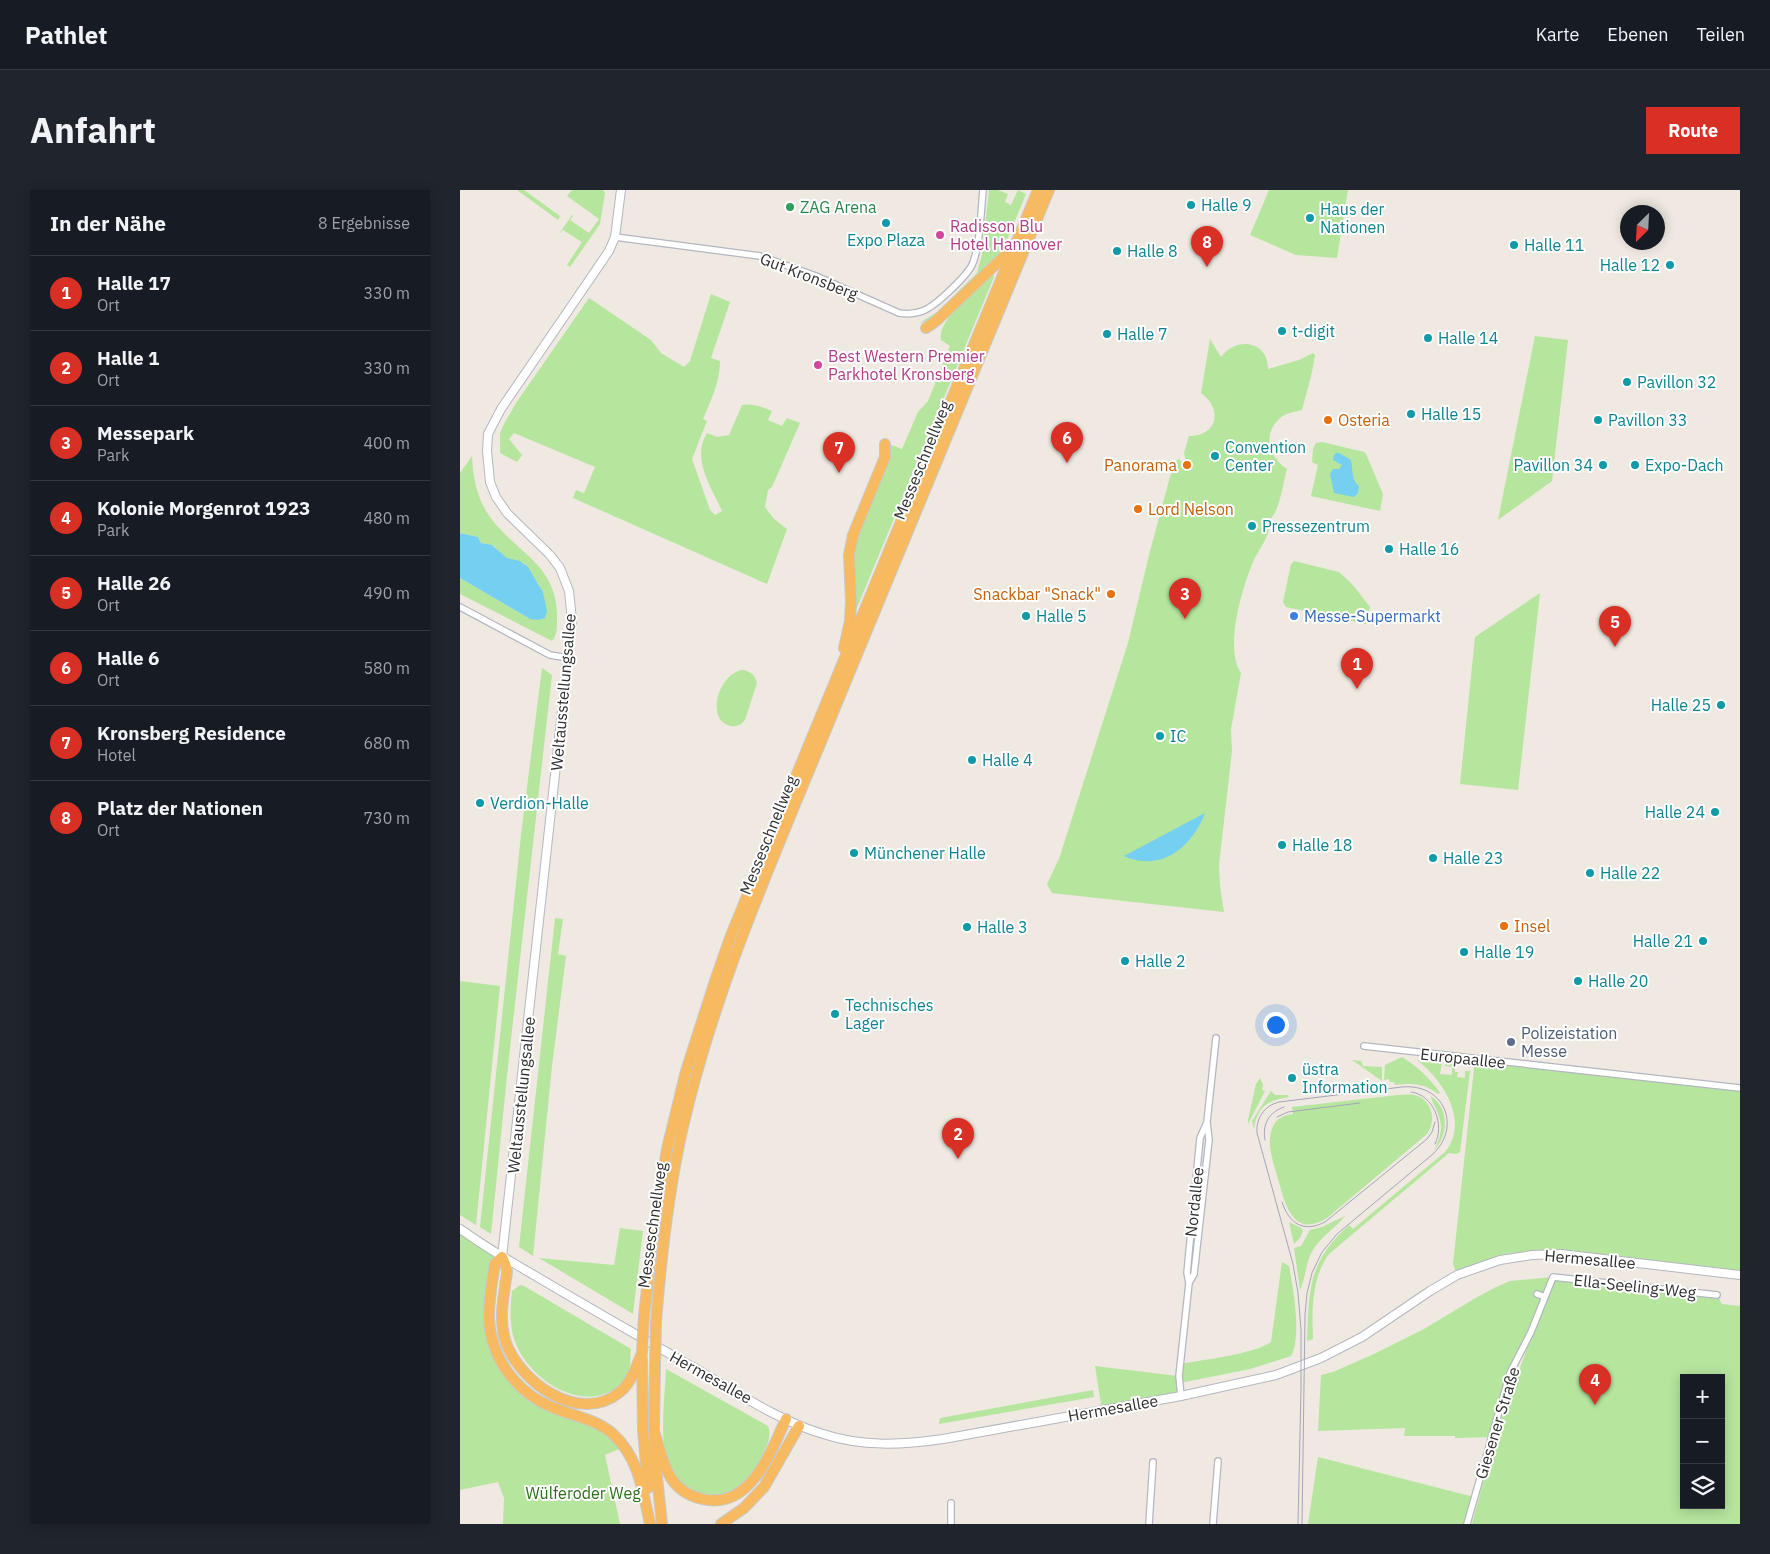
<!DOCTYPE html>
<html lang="de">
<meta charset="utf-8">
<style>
:root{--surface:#171b24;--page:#20242c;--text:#f1f3f6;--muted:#9ea1a6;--line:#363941;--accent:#d93025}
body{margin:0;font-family:"IBM Plex Sans",sans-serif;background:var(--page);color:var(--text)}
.controls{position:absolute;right:15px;bottom:15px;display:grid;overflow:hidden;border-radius:0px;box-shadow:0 2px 12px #0003}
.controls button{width:45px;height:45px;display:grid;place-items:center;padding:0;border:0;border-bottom:1px solid var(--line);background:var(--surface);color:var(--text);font:25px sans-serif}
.compass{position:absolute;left:1160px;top:15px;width:45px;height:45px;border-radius:50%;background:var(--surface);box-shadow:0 2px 12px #0003;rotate:204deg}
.you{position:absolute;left:815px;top:834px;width:18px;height:18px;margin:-12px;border:4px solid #fff;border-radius:50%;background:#1a73e8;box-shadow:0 0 0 8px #1a73e833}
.badge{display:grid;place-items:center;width:32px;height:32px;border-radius:50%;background:var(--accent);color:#fff;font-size:16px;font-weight:700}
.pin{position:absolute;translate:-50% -41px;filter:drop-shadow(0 1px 2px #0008)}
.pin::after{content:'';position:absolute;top:26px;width:18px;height:15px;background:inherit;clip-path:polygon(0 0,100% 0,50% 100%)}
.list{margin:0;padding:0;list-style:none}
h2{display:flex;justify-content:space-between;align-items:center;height:65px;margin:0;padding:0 20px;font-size:21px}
h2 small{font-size:16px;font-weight:400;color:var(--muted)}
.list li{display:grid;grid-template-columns:32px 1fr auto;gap:15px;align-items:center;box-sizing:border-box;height:75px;padding:0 20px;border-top:1px solid var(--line)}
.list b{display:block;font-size:19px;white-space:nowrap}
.list p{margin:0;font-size:16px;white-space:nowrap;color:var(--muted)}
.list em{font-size:16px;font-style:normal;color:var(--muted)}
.icon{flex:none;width:28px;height:28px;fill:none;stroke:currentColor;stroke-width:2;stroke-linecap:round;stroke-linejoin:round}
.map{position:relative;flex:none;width:1280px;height:1334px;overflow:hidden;border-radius:0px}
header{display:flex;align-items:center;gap:30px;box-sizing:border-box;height:70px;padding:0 25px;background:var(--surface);border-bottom:1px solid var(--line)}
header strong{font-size:24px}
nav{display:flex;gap:28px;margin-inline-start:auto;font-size:18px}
.intro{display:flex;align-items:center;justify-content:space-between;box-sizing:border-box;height:120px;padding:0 30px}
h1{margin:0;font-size:35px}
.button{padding:12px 22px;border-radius:0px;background:var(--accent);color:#fff;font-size:18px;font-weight:700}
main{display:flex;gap:30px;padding:0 30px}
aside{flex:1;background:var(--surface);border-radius:0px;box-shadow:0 2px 12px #0003}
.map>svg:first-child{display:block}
.green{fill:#b6e59e;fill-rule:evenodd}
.water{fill:#75cff0}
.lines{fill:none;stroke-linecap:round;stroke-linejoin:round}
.minor-casing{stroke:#b4b7c1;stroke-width:8}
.secondary-casing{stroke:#b4b7c1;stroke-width:10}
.trunk-casing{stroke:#c9c9c9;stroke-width:12}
.minor{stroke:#fff;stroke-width:5.5}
.secondary{stroke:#fff;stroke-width:8}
.trunk{stroke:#f8ba60;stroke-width:10}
.tram{stroke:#a3a6b8;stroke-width:1}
.trunk-bridge-casing{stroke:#c9c9c9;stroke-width:12;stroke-linecap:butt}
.trunk-bridge{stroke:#f8ba60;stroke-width:10}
.culture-dot{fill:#0f9aa8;stroke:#fff;stroke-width:2}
.leisure-dot{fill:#2e9e5b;stroke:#fff;stroke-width:2}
.hotel-dot{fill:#d1479c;stroke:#fff;stroke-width:2}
.food-dot{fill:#e8710a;stroke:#fff;stroke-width:2}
.shop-dot{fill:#3f7fe0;stroke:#fff;stroke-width:2}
.service-dot{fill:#5c6f8a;stroke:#fff;stroke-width:2}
.labels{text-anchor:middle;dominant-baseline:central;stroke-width:4;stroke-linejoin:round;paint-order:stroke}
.culture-label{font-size:16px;fill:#0d838f;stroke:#fff;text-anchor:start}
.leisure-label{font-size:16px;fill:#27864d;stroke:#fff;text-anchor:start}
.hotel-label{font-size:16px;fill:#b23c85;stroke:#fff;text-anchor:start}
.street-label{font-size:16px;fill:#2e2e2e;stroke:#fff}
.food-label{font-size:16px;fill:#c56008;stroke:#fff;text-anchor:start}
.shop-label{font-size:16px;fill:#366cbe;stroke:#fff;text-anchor:start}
.service-label{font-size:16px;fill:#4e5e75;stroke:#fff;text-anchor:start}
.park-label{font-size:16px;fill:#2c6e1b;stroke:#fff}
</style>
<header>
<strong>Pathlet</strong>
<nav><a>Karte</a><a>Ebenen</a><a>Teilen</a></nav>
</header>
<div class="intro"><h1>Anfahrt</h1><a class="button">Route</a></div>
<main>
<aside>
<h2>In der Nähe<small>8 Ergebnisse</small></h2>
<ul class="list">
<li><span class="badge">1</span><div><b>Halle 17</b><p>Ort</p></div><em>330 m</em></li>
<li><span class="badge">2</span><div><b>Halle 1</b><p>Ort</p></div><em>330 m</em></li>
<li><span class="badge">3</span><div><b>Messepark</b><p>Park</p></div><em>400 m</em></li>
<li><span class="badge">4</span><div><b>Kolonie Morgenrot 1923</b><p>Park</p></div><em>480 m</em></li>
<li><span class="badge">5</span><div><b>Halle 26</b><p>Ort</p></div><em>490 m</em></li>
<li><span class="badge">6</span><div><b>Halle 6</b><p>Ort</p></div><em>580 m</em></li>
<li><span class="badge">7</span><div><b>Kronsberg Residence</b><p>Hotel</p></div><em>680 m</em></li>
<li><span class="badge">8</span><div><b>Platz der Nationen</b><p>Ort</p></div><em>730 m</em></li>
</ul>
</aside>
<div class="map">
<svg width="1280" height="1334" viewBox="0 0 1280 1334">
<rect width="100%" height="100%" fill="#efe9e1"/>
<path class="green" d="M57 0H64L100 26 98 30Z
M112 0H143L145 3 140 34 110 77 107 75 122 52 103 40 99 44 112 25 113 26 110 30 129 43 139 29 107 6Z
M529 0H538L548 4 545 12 551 15 558 0 566 4 545 55 534 72 473 128 458 134 477 122 517 83 522 64Z
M809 0H888L877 68 836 65 790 45Z
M533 84 534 87 394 425 392 368 395 347 429 254 442 259 458 222 468 211 490 156 481 150C476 131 519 95 533 84Z
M251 104 270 112 251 168 260 171C260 192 251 210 243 229L247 231 232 269 250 320 255 325 262 321C251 296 231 269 247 243L257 247 269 245 282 215C293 213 302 217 312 221L308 230 322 236 327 228 340 233 312 297 308 300 305 317 314 329 327 339 307 394 113 308 116 300 124 303 135 277 54 243 49 249 62 265 57 272 40 263V243L43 236 56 213 129 108 191 150 201 163 224 177 230 171Z
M1075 146 1108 150 1092 291 1038 330Z
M750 149 761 167C777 146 808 151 808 179L839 170 853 163 855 165 852 182 842 220C834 222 826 223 820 228 802 244 809 267 827 279 823 292 820 322 809 330 812 345 799 358 793 372 782 398 764 458 781 483L771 539 772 561 759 675 760 696 764 722 592 703 587 694 599 669 668 453 689 365 714 272 719 269 722 272 726 271 724 263 729 246C758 246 763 219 741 203Z
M862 252 904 262 906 264 923 304 920 321 851 306 858 275 852 272 853 259 856 253Z
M12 266C13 286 16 304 26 321 52 363 99 371 97 430 97 437 97 446 92 451L0 404V388L70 429 80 396 64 373 47 369 34 356 21 353 18 347 0 343V283Z
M834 371 879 382 892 394 910 417 906 434 826 417 823 412 831 374Z
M1080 403 1058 600 1000 594 1015 447Z
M82 478 92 485 48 876 31 1044 20 1037 61 645Z
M284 480C292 483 295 485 297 493L285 530C281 535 277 537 271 536 244 531 259 481 284 480Z
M95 728 103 729 98 764 106 766 92 876 73 1066 59 1057Z
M0 791 40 796 16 1035 0 1025Z
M942 867C958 877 970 888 980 903L978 904C964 893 952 893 935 895L934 892H930L929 889 924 890 925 875Z
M1014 869 1280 898V1085L1072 1065 997 1085 993 1074 1014 879Z
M892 870 901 871 903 876 922 877V891Z
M957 870 982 872 980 884 992 885V877L985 876V872L994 875 995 882H998L997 887 1005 888V881H1010L1000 962 996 964 989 963 869 1064C851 1089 852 1120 853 1149L847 1151C849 1099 848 1072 889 1035L893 1039 985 962C1010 931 983 890 957 870Z
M800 888 803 895 802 900 805 901 804 903 788 934V930L796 894Z
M811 901 815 905H828L829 907C808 910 797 916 794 939L792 931Z
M938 905C943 905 949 904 954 905 972 909 977 930 967 944L867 1028C833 1049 825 1014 818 989 814 974 806 954 812 939 815 929 824 925 833 924L832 917Z
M971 906C990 920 988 944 974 961 981 945 984 938 977 921 975 916 971 910 971 906Z
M885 1026C876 1038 861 1046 853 1060 845 1073 846 1088 840 1100L834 1058 841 1056 850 1040 862 1037Z
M829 1032 841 1038 843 1041 840 1048 834 1054Z
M160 1038 183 1041 173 1124 79 1068 154 1075Z
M0 1040 42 1067 35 1074 32 1147 63 1199 126 1229 164 1257 145 1265 160 1334H43L44 1308 38 1292 0 1300Z
M822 1072 829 1076C833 1097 842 1147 831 1166L790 1179 720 1193 721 1206 642 1220 635 1176 718 1186 720 1174C742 1170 794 1164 811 1152Z
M1093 1087 1257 1105 1262 1114 1280 1116V1334H1012L1037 1241 1085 1109 1050 1183 1032 1247 995 1248V1246H944L945 1238 858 1241 861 1185 873 1182 914 1164 964 1139 1019 1106 1034 1098 1050 1091ZM1224 1188H1261V1315H1224Z
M60 1095 64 1096 171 1159C170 1166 171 1175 169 1181 165 1192 155 1201 144 1204 110 1216 68 1185 56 1154 49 1137 50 1120 52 1101Z
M206 1179 308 1236C312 1247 307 1255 303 1265 289 1293 258 1322 228 1298 216 1289 211 1282 206 1268 200 1247 205 1202 206 1179Z
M633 1200 634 1207 479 1234 480 1228Z
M858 1267 1014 1307 1007 1334H848Z"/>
<path class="water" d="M876 263H879L891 270C893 279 891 290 899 296L898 303 894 307 874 303 870 284 873 279H879L882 275 873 270 874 265Z
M0 343 18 347 21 353 32 355 47 368 60 371 68 377 83 402 87 421 85 428 78 430 70 429 0 388Z
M745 623C732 657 701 683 664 666Z"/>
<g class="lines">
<g class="minor-casing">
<path id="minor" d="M155 47 300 66 356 86 439 123C459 126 470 119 484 106 494 97 504 88 511 77 520 61 521 20 523 0
M0 417 90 465 108 468
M904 856 1280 898
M729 1093 734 1084 749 950 747 932 756 848
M1077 1104 1085 1107
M721 1206 719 1186 729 1093 727 1083 740 948 747 932
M491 1313V1334
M689 1334 693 1272
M753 1334 758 1271
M1007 1334 1050 1183 1071 1142 1093 1087 1257 1105"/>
</g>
<g class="secondary-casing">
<path id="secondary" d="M0 1039C15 1049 29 1059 45 1068 109 1106 173 1143 238 1180 276 1202 321 1232 363 1244 403 1257 442 1255 483 1249L721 1206 816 1185 861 1168 902 1147 970 1101 997 1085 1040 1070 1072 1065 1101 1064 1280 1085
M42 1067 112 430 109 401 100 378 90 365 47 323 36 307 30 292 27 261 28 244 41 219 149 61 155 47 161 0"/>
</g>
<g class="trunk-casing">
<path id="trunk" d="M466 138 476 131 550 61
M384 458 390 431 391 411 389 365 393 345 425 267V254
M184 1126 193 1044 207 959 226 881 255 791 270 748 348 557 578 0
M196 1132C201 1068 208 1004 222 941 255 795 318 658 374 520 445 346 518 173 589 0
M182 1163C176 1177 172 1192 160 1202 119 1236 58 1191 45 1150 40 1132 42 1115 45 1097 45 1092 47 1086 47 1082 47 1077 44 1071 42 1067L35 1074C32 1091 29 1109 29 1127 30 1167 56 1203 94 1218 114 1226 136 1229 153 1244 179 1268 183 1302 190 1334
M182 1168 183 1240 188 1298
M195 1177 194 1241 196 1278 202 1334
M194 1241C199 1256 202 1274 211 1288 218 1299 229 1306 242 1309 290 1320 310 1264 326 1229
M261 1334 284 1318 304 1297 339 1236"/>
</g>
<use href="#minor" class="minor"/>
<use href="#secondary" class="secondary"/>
<use href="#trunk" class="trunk"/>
<path class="tram" d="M951 902C974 905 985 935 975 954
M817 927 828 922 900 913
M805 950C802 934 809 922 824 917
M822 1012C829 1034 844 1043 865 1032L967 949 972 942 975 932
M838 1334 841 1199V1139L838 1103 833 1074 797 943C796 928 804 916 819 912L942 897C984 893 1002 936 973 964L877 1044 862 1062 852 1083 847 1103 845 1125 842 1334"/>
<g class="trunk-bridge-casing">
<path id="trunk-bridge" d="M182 1163 184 1126
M195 1177 196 1132"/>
</g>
<use href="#trunk-bridge" class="trunk-bridge"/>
</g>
<g class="culture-dot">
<circle cx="731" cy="15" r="5"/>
<circle cx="850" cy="28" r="5"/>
<circle cx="426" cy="33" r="5"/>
<circle cx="1054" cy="55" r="5"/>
<circle cx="657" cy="61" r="5"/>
<circle cx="1210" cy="75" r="5"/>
<circle cx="822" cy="141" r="5"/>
<circle cx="647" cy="144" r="5"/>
<circle cx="968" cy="148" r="5"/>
<circle cx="1167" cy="192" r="5"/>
<circle cx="951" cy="224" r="5"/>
<circle cx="1138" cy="230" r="5"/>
<circle cx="755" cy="266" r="5"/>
<circle cx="1143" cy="275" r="5"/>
<circle cx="1175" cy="275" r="5"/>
<circle cx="792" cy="336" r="5"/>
<circle cx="929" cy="359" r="5"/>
<circle cx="566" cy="426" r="5"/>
<circle cx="1261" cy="515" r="5"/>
<circle cx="700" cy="546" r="5"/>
<circle cx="512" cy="570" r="5"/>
<circle cx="20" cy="613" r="5"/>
<circle cx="1255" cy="622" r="5"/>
<circle cx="822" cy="655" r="5"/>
<circle cx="394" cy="663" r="5"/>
<circle cx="973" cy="668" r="5"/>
<circle cx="1130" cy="683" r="5"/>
<circle cx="507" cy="737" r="5"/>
<circle cx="1243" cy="751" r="5"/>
<circle cx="1004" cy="762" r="5"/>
<circle cx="665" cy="771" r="5"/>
<circle cx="1118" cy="791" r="5"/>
<circle cx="375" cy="824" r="5"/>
<circle cx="832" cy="888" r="5"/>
</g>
<circle class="leisure-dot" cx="330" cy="17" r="5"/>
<g class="hotel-dot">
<circle cx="480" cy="45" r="5"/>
<circle cx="358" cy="175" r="5"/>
</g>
<g class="food-dot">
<circle cx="868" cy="230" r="5"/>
<circle cx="727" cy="275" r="5"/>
<circle cx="678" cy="319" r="5"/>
<circle cx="651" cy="404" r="5"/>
<circle cx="1044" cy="736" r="5"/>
</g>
<circle class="shop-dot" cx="834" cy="426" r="5"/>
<circle class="service-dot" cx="1051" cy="852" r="5"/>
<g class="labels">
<g class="culture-label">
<text x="741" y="15">Halle 9</text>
<text x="860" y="19">Haus der<tspan x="860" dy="18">Nationen</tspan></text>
<text x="426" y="50" text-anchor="middle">Expo Plaza</text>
<text x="1064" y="55">Halle 11</text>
<text x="667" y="61">Halle 8</text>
<text x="1200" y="75" text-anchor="end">Halle 12</text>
<text x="832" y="141">t-digit</text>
<text x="657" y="144">Halle 7</text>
<text x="978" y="148">Halle 14</text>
<text x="1177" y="192">Pavillon 32</text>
<text x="961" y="224">Halle 15</text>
<text x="1148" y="230">Pavillon 33</text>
<text x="765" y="257">Convention<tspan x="765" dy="18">Center</tspan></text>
<text x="1133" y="275" text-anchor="end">Pavillon 34</text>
<text x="1185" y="275">Expo-Dach</text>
<text x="802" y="336">Pressezentrum</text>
<text x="939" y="359">Halle 16</text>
<text x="576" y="426">Halle 5</text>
<text x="1251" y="515" text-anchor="end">Halle 25</text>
<text x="710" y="546">IC</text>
<text x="522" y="570">Halle 4</text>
<text x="30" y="613">Verdion-Halle</text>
<text x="1245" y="622" text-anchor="end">Halle 24</text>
<text x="832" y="655">Halle 18</text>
<text x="404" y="663">Münchener Halle</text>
<text x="983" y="668">Halle 23</text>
<text x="1140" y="683">Halle 22</text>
<text x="517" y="737">Halle 3</text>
<text x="1233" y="751" text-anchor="end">Halle 21</text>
<text x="1014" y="762">Halle 19</text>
<text x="675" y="771">Halle 2</text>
<text x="1128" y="791">Halle 20</text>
<text x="385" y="815">Technisches<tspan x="385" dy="18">Lager</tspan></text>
<text x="842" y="879">üstra<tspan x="842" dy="18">Information</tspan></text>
</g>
<g class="leisure-label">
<text x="340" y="17">ZAG Arena</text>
</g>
<g class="hotel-label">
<text x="490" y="36">Radisson Blu<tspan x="490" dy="18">Hotel Hannover</tspan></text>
<text x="368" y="166">Best Western Premier<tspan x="368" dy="18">Parkhotel Kronsberg</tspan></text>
</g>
<g class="street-label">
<text transform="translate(349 86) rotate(21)">Gut Kronsberg</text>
<text transform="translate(462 270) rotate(-68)">Messeschnellweg</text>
<text transform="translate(103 502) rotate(-85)">Weltausstellungsallee</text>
<text transform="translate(308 645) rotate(-68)">Messeschnellweg</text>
<text transform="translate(1003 868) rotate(6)">Europaallee</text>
<text transform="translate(61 905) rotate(-84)">Weltausstellungsallee</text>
<text transform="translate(734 1012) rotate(-84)">Nordallee</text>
<text transform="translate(192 1035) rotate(-82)">Messeschnellweg</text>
<text transform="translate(1130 1069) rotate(5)">Hermesallee</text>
<text transform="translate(1175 1096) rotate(6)">Ella-Seeling-Weg</text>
<text transform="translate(251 1187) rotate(29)">Hermesallee</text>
<text transform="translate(653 1218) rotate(-10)">Hermesallee</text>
<text transform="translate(1037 1233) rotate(-73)">Giesener Straße</text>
</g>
<g class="food-label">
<text x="878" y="230">Osteria</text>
<text x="717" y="275" text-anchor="end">Panorama</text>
<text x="688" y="319">Lord Nelson</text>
<text x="641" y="404" text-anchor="end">Snackbar "Snack"</text>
<text x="1054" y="736">Insel</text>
</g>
<g class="shop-label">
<text x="844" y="426">Messe-Supermarkt</text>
</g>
<g class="service-label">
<text x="1061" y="843">Polizeistation<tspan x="1061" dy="18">Messe</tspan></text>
</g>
<g class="park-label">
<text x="123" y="1303">Wülferoder Weg</text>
</g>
</g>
</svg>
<div class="controls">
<button>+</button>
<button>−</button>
<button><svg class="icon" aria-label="layers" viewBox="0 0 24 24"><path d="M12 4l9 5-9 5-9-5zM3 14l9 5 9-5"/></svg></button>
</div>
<svg class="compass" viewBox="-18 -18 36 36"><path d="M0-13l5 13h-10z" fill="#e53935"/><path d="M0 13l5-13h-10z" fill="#9ea1a6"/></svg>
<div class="you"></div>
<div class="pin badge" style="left:897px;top:499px">1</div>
<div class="pin badge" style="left:498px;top:969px">2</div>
<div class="pin badge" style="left:725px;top:429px">3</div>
<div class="pin badge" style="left:1135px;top:1215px">4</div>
<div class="pin badge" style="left:1155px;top:457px">5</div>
<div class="pin badge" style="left:607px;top:273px">6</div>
<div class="pin badge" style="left:379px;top:283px">7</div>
<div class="pin badge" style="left:747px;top:77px">8</div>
</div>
</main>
